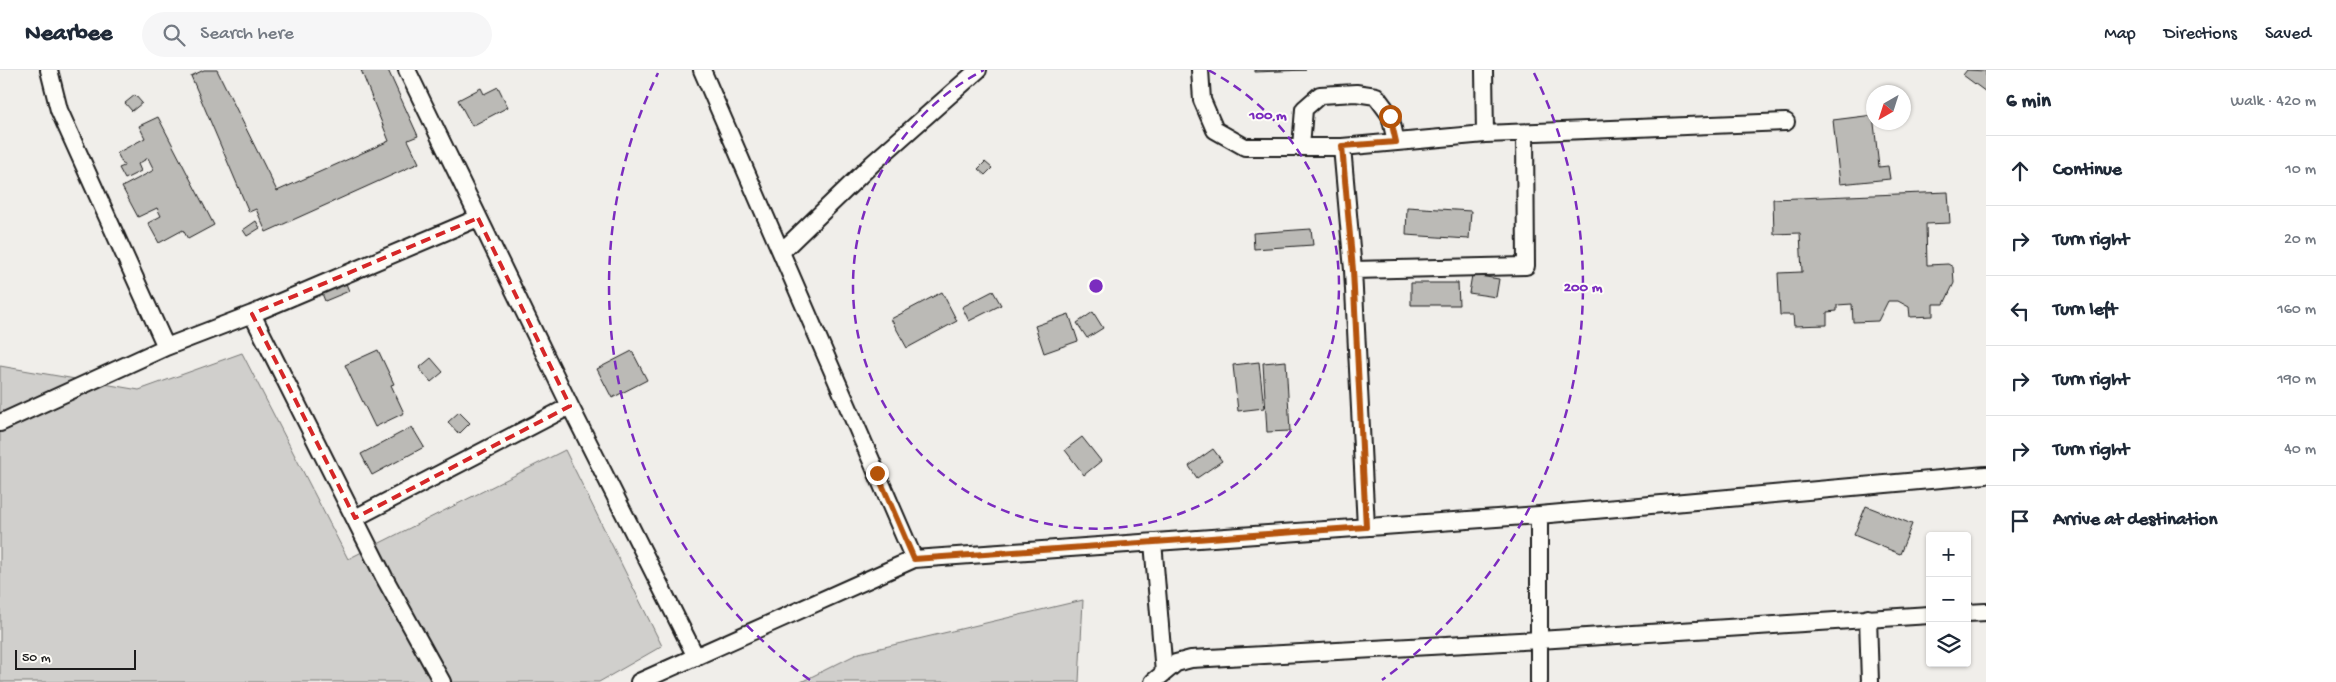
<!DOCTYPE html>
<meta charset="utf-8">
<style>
:root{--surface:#fff;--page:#f6f6f7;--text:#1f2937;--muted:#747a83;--line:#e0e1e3}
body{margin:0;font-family:"Gochi Hand",sans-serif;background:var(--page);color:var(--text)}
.controls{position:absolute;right:15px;bottom:15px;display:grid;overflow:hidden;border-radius:5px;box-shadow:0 1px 4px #0004}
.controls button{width:45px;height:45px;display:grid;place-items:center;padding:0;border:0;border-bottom:1px solid var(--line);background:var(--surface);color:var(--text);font:25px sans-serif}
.compass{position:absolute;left:1866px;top:15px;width:45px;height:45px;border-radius:50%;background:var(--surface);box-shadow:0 1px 4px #0004;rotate:219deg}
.scale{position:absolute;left:15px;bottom:12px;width:121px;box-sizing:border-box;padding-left:5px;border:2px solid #1c1c1c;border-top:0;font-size:14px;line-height:18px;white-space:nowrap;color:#1c1c1c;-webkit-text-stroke:4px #fdfcf7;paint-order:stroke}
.stop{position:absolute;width:15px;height:15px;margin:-11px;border:4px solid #b45309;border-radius:50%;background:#fff}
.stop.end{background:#b45309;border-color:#fff;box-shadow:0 1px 5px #0008}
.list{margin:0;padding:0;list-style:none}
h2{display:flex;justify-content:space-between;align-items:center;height:65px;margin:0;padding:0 20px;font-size:21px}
h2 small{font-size:16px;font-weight:400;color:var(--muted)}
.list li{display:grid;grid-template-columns:32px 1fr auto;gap:15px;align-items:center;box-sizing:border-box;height:70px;padding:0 20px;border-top:1px solid var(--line)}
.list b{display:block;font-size:19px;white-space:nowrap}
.list em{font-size:16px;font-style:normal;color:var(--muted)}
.icon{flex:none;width:28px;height:28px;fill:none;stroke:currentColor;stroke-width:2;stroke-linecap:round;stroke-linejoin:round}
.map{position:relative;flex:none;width:1986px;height:612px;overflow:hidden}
header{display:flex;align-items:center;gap:30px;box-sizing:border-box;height:70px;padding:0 25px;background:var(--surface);border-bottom:1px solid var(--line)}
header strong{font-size:24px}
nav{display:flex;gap:28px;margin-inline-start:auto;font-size:18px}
.search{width:350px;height:45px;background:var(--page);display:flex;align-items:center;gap:12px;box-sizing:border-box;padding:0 18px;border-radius:28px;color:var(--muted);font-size:19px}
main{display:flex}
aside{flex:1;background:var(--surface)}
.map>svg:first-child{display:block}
.green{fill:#d0cfcc;stroke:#767674}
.building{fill:#bbbab6;stroke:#1c1c1c}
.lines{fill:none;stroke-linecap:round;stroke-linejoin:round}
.minor-casing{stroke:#1c1c1c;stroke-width:20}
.minor{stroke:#fdfcf7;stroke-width:16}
.route{stroke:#b45309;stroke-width:6}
.marked{fill:none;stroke:#d62828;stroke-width:4;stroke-dasharray:10 6;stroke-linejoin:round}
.ring{fill:none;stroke:#7b2cbf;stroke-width:2.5;stroke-dasharray:9 6}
.centre{fill:#7b2cbf;stroke:#fdfcf7;stroke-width:2.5}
.ring-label{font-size:15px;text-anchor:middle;font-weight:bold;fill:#7b2cbf;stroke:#fdfcf7;stroke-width:4;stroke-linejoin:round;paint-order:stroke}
</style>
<header>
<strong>Nearbee</strong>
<div class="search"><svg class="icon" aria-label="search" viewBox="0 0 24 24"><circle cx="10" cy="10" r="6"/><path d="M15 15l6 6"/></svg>Search here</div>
<nav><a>Map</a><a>Directions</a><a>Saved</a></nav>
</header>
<main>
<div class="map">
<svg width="1986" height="612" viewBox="0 0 1986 612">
<rect width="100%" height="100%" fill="#f0eeea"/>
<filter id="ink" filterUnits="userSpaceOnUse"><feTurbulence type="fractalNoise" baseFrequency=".02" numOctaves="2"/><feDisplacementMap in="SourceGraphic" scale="10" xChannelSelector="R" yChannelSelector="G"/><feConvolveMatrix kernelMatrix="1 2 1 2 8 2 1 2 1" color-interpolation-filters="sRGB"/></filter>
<g filter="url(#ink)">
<path class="green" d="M242 283 348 489 565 380 662 576 599 612H0V296L139 320Z
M1083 530 1079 612H801L859 583Z"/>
<path class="building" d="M204 0H217L277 121 389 71 361 0H388L418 66 408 70 419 93 266 162 256 139 249 142 191 6Z
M1255 0H1306L1255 2Z
M1967 0 1986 1V22L1963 5Z
M498 17 508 37 472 56 458 30 481 18 484 24Z
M135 25 142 33 132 41 125 33Z
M1873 45 1879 97 1888 96 1890 109 1840 114 1833 50Z
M158 47 214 155 188 169 183 160 159 173 148 153 161 146 157 138 138 147 122 117 154 100 148 88 138 94 141 101 125 109 119 98 124 96 117 83 145 68 139 56Z
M985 92 992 98 985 105 978 99Z
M1948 122 1950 153 1926 154 1927 195 1948 194 1953 197 1954 213 1944 234H1933V246L1910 247 1909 237 1898 231H1888L1878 251 1853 252 1852 234 1837 235V241L1827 242V255L1794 256 1793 245H1780L1778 203 1802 202 1800 163 1774 164 1773 129Z
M1407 137 1471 141 1469 169 1406 165Z
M256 151 260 158 247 166 243 160Z
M1311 159 1313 175 1254 179 1253 163Z
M1472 205 1499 209 1496 227 1469 223Z
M345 211 349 221 325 231 321 221Z
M1411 213H1458L1459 235H1411Z
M993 221 1001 235 969 251 962 237Z
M942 222 957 251 907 278 891 249Z
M1093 242 1103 258 1087 268 1077 253Z
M1069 244 1078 271 1044 283 1035 256Z
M378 280 394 314 391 315 404 343 375 357 345 295Z
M632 281 647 310 612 328 597 299Z
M431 288 443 302 431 312 419 298Z
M1286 291 1290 361 1267 362 1263 293Z
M1259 292 1264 338 1238 341 1233 295Z
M459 342 470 353 459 364 448 352Z
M412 357 424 377 372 405 361 384Z
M1082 367 1101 391 1084 405 1065 380Z
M1213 379 1222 391 1197 408 1189 396Z
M1866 436 1912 454 1900 484 1854 465Z"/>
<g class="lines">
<g class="minor-casing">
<path id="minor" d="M49 0 59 40 166 277 252 244 384 507 442 612
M407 0 570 336 696 587
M702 0 914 489
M1200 0 1202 30 1215 60 1245 77H1342L1485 64 1484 0
M1485 64 1786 52
M1301 77 1304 39 1320 25 1356 23 1376 26 1390 45 1396 72
M1342 77 1353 200 1366 457
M781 182 873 93 978 0
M1353 200 1526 196 1525 63
M252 244 478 148
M0 353 166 277
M355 448 570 336
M1153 472 1164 603
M1967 543 1986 542
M1868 548 1870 612
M639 612 914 489 1539 445 1986 405
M1153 612 1176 593 1191 589 1539 570 1930 545
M1539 612V445"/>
</g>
<use href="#minor" class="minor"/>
</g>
</g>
<g class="lines" filter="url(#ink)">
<path class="route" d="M877 403 914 489 1366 457 1353 200 1342 76 1396 72 1390 46"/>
</g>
<path class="marked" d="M478 148 570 336 355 448 252 244Z"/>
<g class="ring">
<path d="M1208 0A243 243 0 1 1 984 0"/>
<path d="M810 610A487 487 0 0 1 658 3M1534 3A487 487 0 0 1 1382 610"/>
</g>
<circle cx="1096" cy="216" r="8" class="centre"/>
<g class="ring-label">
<text x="1268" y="49">100 m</text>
<text x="1583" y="221">200 m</text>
</g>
</svg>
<div class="controls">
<button>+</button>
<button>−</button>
<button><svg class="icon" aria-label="layers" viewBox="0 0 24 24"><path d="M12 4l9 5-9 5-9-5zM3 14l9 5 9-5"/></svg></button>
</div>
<svg class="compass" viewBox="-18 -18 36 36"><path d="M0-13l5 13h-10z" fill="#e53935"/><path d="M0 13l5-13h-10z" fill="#747a83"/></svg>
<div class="scale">50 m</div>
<div class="stop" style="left:1390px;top:46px"></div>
<div class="stop end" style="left:877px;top:403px"></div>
</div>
<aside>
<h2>6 min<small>Walk · 420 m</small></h2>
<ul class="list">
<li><svg class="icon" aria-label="ahead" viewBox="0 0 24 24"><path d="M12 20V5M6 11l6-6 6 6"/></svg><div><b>Continue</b></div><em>10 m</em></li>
<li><svg class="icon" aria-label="right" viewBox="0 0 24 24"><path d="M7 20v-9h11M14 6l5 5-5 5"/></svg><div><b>Turn right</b></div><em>20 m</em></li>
<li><svg class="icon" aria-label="left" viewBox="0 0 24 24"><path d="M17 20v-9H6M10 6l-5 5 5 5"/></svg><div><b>Turn left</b></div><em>160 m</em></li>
<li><svg class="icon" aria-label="right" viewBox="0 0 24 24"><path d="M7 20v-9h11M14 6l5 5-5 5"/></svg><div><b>Turn right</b></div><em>190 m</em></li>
<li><svg class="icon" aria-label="right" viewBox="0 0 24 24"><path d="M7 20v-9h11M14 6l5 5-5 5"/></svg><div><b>Turn right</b></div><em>40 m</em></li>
<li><svg class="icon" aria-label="arrive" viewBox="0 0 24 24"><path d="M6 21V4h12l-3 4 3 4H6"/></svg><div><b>Arrive at destination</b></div></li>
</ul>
</aside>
</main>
